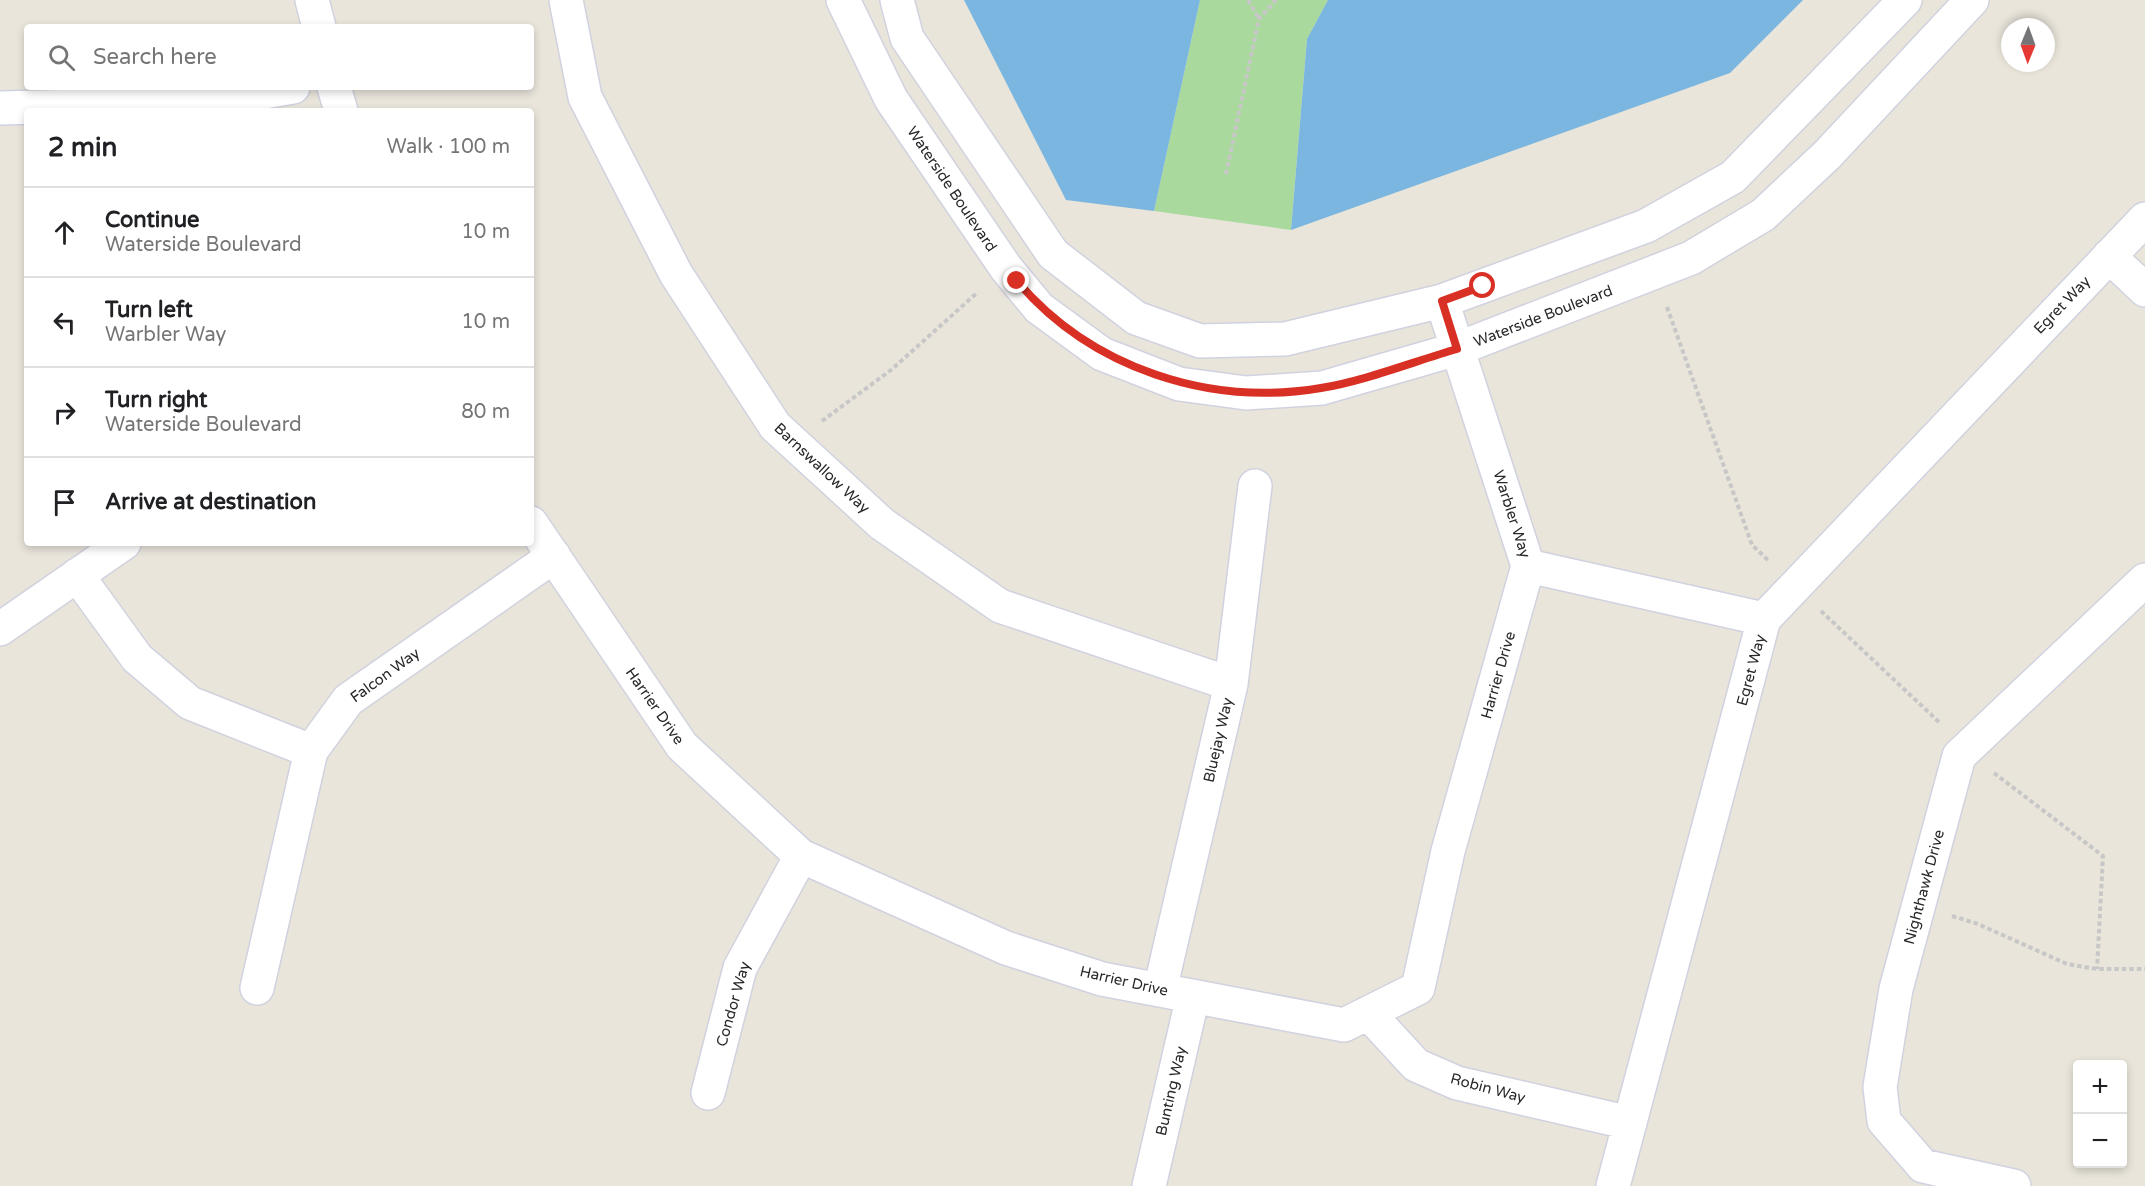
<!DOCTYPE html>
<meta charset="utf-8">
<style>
:root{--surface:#fff;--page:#f2f2f2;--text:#202124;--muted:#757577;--line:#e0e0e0}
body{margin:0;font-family:"Varela Round",sans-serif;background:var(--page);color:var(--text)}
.controls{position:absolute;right:18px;bottom:18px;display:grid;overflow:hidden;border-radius:6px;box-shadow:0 3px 9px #0003}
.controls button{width:54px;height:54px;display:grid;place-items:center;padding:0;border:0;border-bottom:2px solid var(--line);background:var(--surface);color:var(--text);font:30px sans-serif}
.compass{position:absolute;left:2001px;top:18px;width:54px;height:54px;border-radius:50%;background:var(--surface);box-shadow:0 3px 9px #0003;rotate:181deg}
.stop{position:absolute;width:18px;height:18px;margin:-14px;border:4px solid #d93025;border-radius:50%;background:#fff}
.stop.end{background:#d93025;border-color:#fff;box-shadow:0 2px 6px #0008}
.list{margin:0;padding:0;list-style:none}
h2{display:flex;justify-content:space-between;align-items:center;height:78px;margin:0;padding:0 24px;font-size:26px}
h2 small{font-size:20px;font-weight:400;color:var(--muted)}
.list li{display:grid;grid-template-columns:39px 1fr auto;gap:18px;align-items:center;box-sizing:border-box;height:90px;padding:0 24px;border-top:2px solid var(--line)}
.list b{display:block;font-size:22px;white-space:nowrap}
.list p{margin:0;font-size:20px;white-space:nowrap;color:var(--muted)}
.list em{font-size:20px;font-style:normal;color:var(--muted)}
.icon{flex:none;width:33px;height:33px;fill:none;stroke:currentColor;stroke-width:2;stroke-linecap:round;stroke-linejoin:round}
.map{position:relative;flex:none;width:2145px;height:1186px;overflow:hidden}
.search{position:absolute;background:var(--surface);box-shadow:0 3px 9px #0003;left:24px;top:24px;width:510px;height:66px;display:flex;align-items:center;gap:15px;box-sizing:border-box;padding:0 21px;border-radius:6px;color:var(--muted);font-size:22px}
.panel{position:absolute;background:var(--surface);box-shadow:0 3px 9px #0003;left:24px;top:108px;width:510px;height:438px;border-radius:6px}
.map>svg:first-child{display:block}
.green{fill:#aad99e}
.water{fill:#7ab6df}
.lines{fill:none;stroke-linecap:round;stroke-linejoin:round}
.minor-casing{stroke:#d1d2df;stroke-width:36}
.path{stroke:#c7c7c7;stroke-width:4;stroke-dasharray:4.5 3;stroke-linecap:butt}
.minor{stroke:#fff;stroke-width:33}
.route{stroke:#d93025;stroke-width:8}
.labels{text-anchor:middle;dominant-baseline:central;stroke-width:4.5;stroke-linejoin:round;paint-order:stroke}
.street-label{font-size:15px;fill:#282828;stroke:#fff}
</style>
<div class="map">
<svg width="2145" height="1186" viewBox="0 0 2145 1186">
<rect width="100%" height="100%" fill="#e9e5db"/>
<path class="green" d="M1200 0H1328L1307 39 1291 230 1154 211Z"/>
<path class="water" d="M964 0H1200L1154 211 1066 200Z
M1328 0H1803L1730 73 1291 230 1307 39Z"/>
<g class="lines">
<g class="minor-casing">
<path id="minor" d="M312 0 319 27
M566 0 585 97 676 274 775 426 882 524 1000 606 1231 684
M843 0 891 99 1006 268 1039 308 1102 354 1179 384 1246 393 1322 388 1457 349 1691 258 1763 215 1827 155 1972 0
M897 0 907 38 1053 254 1136 318 1200 341 1285 339 1442 301 1646 226 1733 177 1905 0
M334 87 341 111
M0 108 200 103 293 87
M2109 256 2145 290
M1442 301 1528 566 1764 619
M531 523 682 746 801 856 1006 948 1102 979 1344 1025 1418 988 1448 851 1528 566
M77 575 137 658 190 703 311 751
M0 629 124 543
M257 988 311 751 348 700 554 556
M1160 990 1231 684 1255 486
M1368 1013 1416 1065 1457 1083 1630 1123
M708 1093 740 968 801 856
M1149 1186 1193 996
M1613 1186 1764 619 2145 219
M2014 1186 1923 1166 1884 1121 1880 1087 1896 989 1959 756 2145 580"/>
</g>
<path class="path" d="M1248 0 1259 19
M1226 174 1259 19 1276 0
M1667 307 1752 545 1770 562
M822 421 891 370 978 292
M1821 611 1940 723
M1994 773 2103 856 2097 969
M1952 916 1978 924 2067 964 2097 969H2145"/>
<use href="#minor" class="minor"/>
</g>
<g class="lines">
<path class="route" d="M1017 281C1091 368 1209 407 1321 388 1365 381 1415 361 1457 349L1442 301 1483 286"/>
</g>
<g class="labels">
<g class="street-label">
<text transform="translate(952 189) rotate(56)">Waterside Boulevard</text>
<text transform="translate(2062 305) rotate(-46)">Egret Way</text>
<text transform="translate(1543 316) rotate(-21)">Waterside Boulevard</text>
<text transform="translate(822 468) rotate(43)">Barnswallow Way</text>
<text transform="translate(1512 514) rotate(72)">Warbler Way</text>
<text transform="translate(1751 670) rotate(-75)">Egret Way</text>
<text transform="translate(385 675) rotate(-36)">Falcon Way</text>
<text transform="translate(1498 675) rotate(-74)">Harrier Drive</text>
<text transform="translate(655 706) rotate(55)">Harrier Drive</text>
<text transform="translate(1218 740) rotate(-77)">Bluejay Way</text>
<text transform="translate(1924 887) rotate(-75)">Nighthawk Drive</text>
<text transform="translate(1124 981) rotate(13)">Harrier Drive</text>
<text transform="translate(733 1004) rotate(-74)">Condor Way</text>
<text transform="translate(1488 1088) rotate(15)">Robin Way</text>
<text transform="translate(1171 1091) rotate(-77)">Bunting Way</text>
</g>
</g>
</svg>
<div class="controls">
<button>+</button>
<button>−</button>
</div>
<svg class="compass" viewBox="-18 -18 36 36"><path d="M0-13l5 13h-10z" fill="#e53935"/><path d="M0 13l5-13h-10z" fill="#757577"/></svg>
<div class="stop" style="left:1483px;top:286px"></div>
<div class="stop end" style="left:1017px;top:281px"></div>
<div class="search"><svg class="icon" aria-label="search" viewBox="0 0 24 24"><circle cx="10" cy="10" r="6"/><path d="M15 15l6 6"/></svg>Search here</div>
<section class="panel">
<h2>2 min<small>Walk · 100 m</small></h2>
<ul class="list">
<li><svg class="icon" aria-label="ahead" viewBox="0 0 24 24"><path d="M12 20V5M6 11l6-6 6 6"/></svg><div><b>Continue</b><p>Waterside Boulevard</p></div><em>10 m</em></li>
<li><svg class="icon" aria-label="left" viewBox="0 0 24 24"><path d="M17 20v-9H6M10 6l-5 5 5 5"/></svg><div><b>Turn left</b><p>Warbler Way</p></div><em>10 m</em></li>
<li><svg class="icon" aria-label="right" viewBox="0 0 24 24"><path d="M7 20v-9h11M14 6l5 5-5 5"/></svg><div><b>Turn right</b><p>Waterside Boulevard</p></div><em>80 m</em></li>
<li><svg class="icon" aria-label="arrive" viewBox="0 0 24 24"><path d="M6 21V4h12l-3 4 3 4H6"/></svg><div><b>Arrive at destination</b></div></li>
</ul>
</section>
</div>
